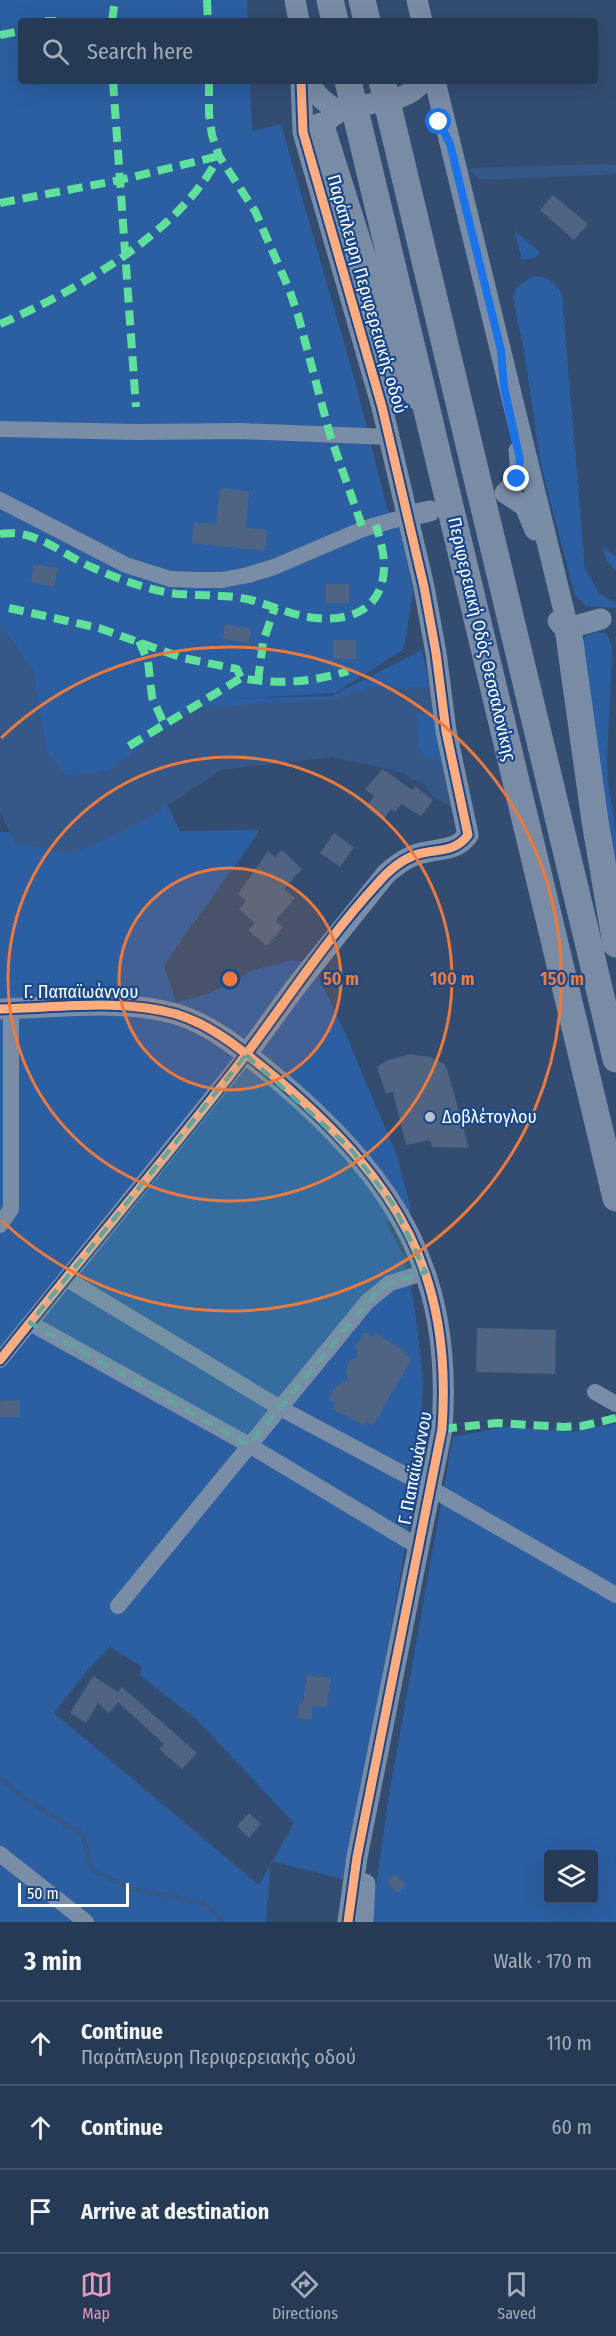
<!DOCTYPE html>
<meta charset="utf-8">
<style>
:root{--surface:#263a56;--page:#324560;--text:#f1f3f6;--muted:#a4adb9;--line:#42546c;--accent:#e797bd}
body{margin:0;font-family:"Fira Sans Condensed",sans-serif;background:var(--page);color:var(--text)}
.controls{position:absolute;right:18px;bottom:18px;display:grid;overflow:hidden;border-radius:6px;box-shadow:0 6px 24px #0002}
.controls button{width:54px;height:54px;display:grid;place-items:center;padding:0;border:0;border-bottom:2px solid var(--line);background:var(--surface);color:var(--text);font:30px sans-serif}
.scale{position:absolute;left:18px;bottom:15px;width:111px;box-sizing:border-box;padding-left:6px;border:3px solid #fff;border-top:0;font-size:16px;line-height:21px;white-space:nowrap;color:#fff;-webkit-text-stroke:4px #19488c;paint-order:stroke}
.stop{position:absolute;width:18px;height:18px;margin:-14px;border:4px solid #1a73e8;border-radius:50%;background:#fff}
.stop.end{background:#1a73e8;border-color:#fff;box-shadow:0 2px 6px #0008}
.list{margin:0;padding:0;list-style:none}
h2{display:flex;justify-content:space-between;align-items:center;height:78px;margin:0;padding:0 24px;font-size:26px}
h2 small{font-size:20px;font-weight:400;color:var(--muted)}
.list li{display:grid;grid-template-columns:39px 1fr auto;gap:18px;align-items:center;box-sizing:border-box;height:84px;padding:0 24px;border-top:2px solid var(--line)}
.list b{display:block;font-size:22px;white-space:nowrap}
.list p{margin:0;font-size:20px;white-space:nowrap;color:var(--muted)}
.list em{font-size:20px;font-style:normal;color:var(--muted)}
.icon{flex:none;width:33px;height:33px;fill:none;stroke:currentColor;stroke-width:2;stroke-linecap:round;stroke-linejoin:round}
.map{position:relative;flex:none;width:616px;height:1922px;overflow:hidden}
.search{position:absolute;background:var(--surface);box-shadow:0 6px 24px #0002;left:18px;right:18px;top:18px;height:66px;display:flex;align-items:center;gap:15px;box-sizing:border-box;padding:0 21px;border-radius:6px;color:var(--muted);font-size:22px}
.sheet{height:330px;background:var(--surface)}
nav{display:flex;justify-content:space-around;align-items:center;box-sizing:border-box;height:84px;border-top:2px solid var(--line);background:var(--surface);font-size:16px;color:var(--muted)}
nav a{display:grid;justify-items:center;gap:3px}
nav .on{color:var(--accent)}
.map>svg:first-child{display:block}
.green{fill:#2c5ea2;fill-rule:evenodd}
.water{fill:#365889}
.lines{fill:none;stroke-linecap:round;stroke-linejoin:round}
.stream{stroke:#365889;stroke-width:4.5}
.river{stroke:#365889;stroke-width:27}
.building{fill:#4f6482}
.minor{stroke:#7a8da6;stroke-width:16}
.tertiary{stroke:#7a8da6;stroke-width:21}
.trunk{stroke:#7a8ca5;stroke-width:27}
.quiet{stroke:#60e19b;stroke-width:8;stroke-dasharray:15 8;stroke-linecap:butt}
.cycleway-casing{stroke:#19488c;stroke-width:13}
.cycleway{stroke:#ffac80;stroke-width:9}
.route{stroke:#1a73e8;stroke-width:8}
.marked{fill:#63a6a1;fill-opacity:0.2;stroke:#63a6a1;stroke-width:4.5;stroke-dasharray:12 8;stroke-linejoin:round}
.ring{fill:none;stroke:#ed7a3d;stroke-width:3}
.poi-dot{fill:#b8c1ce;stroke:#19488c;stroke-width:2}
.labels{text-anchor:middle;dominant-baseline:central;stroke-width:4.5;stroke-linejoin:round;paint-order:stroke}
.street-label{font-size:18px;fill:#fff;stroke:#19488c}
.poi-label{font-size:18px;fill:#fff;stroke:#19488c;text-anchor:start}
.centre{fill:#ed7a3d;stroke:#19488c;stroke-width:3}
.ring-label{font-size:18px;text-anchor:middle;font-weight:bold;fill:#ed7a3d;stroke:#19488c;stroke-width:4.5;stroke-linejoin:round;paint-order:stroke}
</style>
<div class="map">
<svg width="616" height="1922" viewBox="0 0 616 1922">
<rect width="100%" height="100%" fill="#334d72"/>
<path class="green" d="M0 0H247L248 21H21V81H250L252 131 281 124 357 388 387 508 399 526 413 591 404 649 335 693 232 699 332 696 422 650 451 794 415 776 272 737 155 781 180 831 260 830 164 965 176 1002 208 994 253 970 292 960 312 963 346 1035 397 1156 411 1210 386 1223 405 1258 415 1310 423 1380 421 1428 410 1519 376 1713 343 1879 271 1861 266 1922H0V832H30L0 764ZM110 1647 141 1666 140 1675 197 1720 294 1823 259 1885 54 1713 85 1673Z
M515 231 540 252 536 257 522 260Z
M533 276C547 276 556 282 562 294L585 569 599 593 616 604V608L586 606 575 595 541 465 524 351 513 298 517 287Z
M603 546 616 557V571L606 560Z
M595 632 605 633 610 640 612 653 607 759 609 789 616 833V891L582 641 585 637Z
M616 1423V1922H371L388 1801 453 1437 504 1427 573 1432ZM548 1854H594V1900H548Z"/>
<path class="water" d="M616 164V174L481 180 468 171 474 168Z
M0 624 33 669 47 752 67 775 107 771 194 708 333 699 371 687 416 689 420 775 332 757 221 770 138 824 72 854 16 844 0 812Z"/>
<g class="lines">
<path class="stream" d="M0 1778 23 1797 83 1835 91 1869 132 1889 204 1903 223 1922"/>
<path class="river" d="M401 727 400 711 408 701H435
M392 750 407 756 418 768 430 770 442 786 454 794"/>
</g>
<path class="building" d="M553 195 588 224 574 240 540 210Z
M220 488 249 491 246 528 267 530 265 551 192 543 194 522 216 525Z
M34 564 58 568 54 587 31 582Z
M326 584H349V603H326Z
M225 624 251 629 249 643 223 639Z
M333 640H356V659H333Z
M383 769 412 790 415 786 433 800 421 816 401 804 395 812 391 809 383 820 366 807 374 796 365 789Z
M334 833 354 847 340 867 320 853Z
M282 850 302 869 284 889 295 898 275 921 283 927 267 946 248 930 255 923 239 909 246 901 238 894 268 851 275 857Z
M409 1054 430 1057 444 1064 447 1069 469 1148 432 1147 430 1140 406 1145 393 1092 386 1094 377 1067 386 1061Z
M477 1328 556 1330 555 1374 476 1372Z
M365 1332 373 1336 376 1333 406 1352 405 1355 412 1359 373 1425 366 1422 363 1425 333 1409 336 1403 328 1399 336 1386 348 1380 346 1370 350 1360 358 1357 356 1346Z
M20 1400V1417H0V1401Z
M307 1675 331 1678 327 1707 312 1706 311 1720 297 1718 299 1704H303Z
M93 1676 118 1692 122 1687 197 1753 182 1769 159 1749 164 1744 118 1702 109 1713 98 1703 86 1723 70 1713Z
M249 1813 261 1824 249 1838 237 1826Z
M394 1874 406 1884 398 1893 387 1883Z"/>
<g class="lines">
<path class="minor" d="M0 429 137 432 240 431 390 437
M0 500 126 565 170 579 197 580H222L248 575 274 567 363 529 408 516
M0 1225 11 1209V1009
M67 1279 280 1408 430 1488 616 1595
M30 1323 249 1445 417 1546
M0 1360 246 1055
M595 1392 616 1404
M118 1606 367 1302 390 1283 426 1272
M0 1854 86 1922"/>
<path class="tertiary" d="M295 0 299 21
M417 0 422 21
M309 81C316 96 326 104 340 111
M435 81 568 628
M317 139C333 88 397 117 423 81
M519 451C522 469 519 481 505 493L525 506 535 530
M408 516 430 511
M558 621 563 627 568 628 601 619
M0 1009C57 1008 120 998 176 1014 216 1026 250 1057 282 1083 397 1182 453 1273 442 1429L357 1857 348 1922
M246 1055 297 985 386 874C398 863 411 854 427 852 444 848 457 850 468 835L446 731 436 653 424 587 382 407 303 132 301 81
M363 1922 365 1884"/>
<path class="trunk" d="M330 0 335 21
M362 0 367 21
M348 81 616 1198
M382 81 616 1059
M321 126 398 370 419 397
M568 628 595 821 616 944"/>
<path class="quiet" d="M207 0 208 21
M45 21H56
M112 21 115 0
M0 35 21 31
M113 81 136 407
M209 81V114L212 135 219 156 255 211 289 289 298 315 330 435 363 529
M0 203 120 180 219 156
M0 324C76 291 181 232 219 156
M0 534C37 528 63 556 96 569 121 580 151 591 178 594 203 596 227 594 251 600 270 605 289 614 308 617 345 623 382 613 384 569 385 555 380 539 376 525
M9 608 99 628 183 658 237 669 241 678C278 685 313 682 348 671
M139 641 148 661 152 697 164 724
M258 681 263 642 275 607
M129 746 241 678
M442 1429 497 1423 564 1427 582 1426 616 1418"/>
<g class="cycleway-casing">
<path id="cycleway" d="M0 1009C57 1008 120 998 176 1014 216 1026 250 1057 282 1083 397 1182 453 1273 442 1429L357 1857 348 1922
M0 1360C76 1264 156 1170 232 1073 280 1011 323 943 376 885 387 872 399 861 415 855 435 848 454 854 468 835L446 731 436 653 424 587 382 407 303 132 301 81"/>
</g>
<use href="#cycleway" class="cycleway"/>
</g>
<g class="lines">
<path class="route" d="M439 122 450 144 501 350 504 387 520 460 517 479"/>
</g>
<path class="marked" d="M246 1055 350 1148 393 1204 426 1272 390 1283 376 1293 249 1445 30 1323Z"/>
<circle cx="230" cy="979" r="111" fill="#ed7a3d" fill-opacity=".12"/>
<g class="ring">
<circle cx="230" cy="979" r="111"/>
<circle cx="230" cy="979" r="222"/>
<path d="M1 738A332 332 0 1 1 1 1220"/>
</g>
<circle class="poi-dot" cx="430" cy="1117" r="6"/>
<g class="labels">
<g class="street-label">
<text transform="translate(367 294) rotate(74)">Παράπλευρη Περιφερειακής οδού</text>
<text transform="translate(482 639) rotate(77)">Περιφερειακή Οδός Θεσσαλονίκης</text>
<text x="81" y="992">Γ. Παπαϊωάννου</text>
<text transform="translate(415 1468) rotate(-79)">Γ. Παπαϊωάννου</text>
</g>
<g class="poi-label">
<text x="442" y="1117">Δοβλέτογλου</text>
</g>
</g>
<circle cx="230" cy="979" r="9" class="centre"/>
<g class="ring-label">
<text x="341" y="985">50 m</text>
<text x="452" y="985">100 m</text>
<text x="562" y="985">150 m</text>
</g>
</svg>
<div class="controls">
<button><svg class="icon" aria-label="layers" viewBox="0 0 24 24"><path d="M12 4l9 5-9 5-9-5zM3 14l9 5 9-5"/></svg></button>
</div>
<div class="scale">50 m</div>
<div class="stop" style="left:439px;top:122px"></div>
<div class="stop end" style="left:517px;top:479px"></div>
<div class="search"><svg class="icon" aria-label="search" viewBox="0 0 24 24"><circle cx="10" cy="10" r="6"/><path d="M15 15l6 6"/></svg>Search here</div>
</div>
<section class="sheet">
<h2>3 min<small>Walk · 170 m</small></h2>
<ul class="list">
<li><svg class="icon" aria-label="ahead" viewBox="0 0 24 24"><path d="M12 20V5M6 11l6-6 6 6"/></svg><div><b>Continue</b><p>Παράπλευρη Περιφερειακής οδού</p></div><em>110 m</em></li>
<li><svg class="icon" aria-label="ahead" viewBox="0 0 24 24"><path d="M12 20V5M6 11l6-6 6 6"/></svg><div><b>Continue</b></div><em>60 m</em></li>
<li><svg class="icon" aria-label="arrive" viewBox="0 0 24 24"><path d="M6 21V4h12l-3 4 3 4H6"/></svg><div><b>Arrive at destination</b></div></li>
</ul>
</section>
<nav>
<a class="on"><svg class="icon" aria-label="map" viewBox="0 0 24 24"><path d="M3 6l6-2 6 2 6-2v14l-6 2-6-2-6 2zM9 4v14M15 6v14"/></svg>Map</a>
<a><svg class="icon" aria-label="directions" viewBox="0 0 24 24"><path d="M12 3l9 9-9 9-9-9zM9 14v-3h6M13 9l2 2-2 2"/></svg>Directions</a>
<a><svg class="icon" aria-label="saved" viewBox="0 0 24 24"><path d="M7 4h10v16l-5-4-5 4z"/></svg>Saved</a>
</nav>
